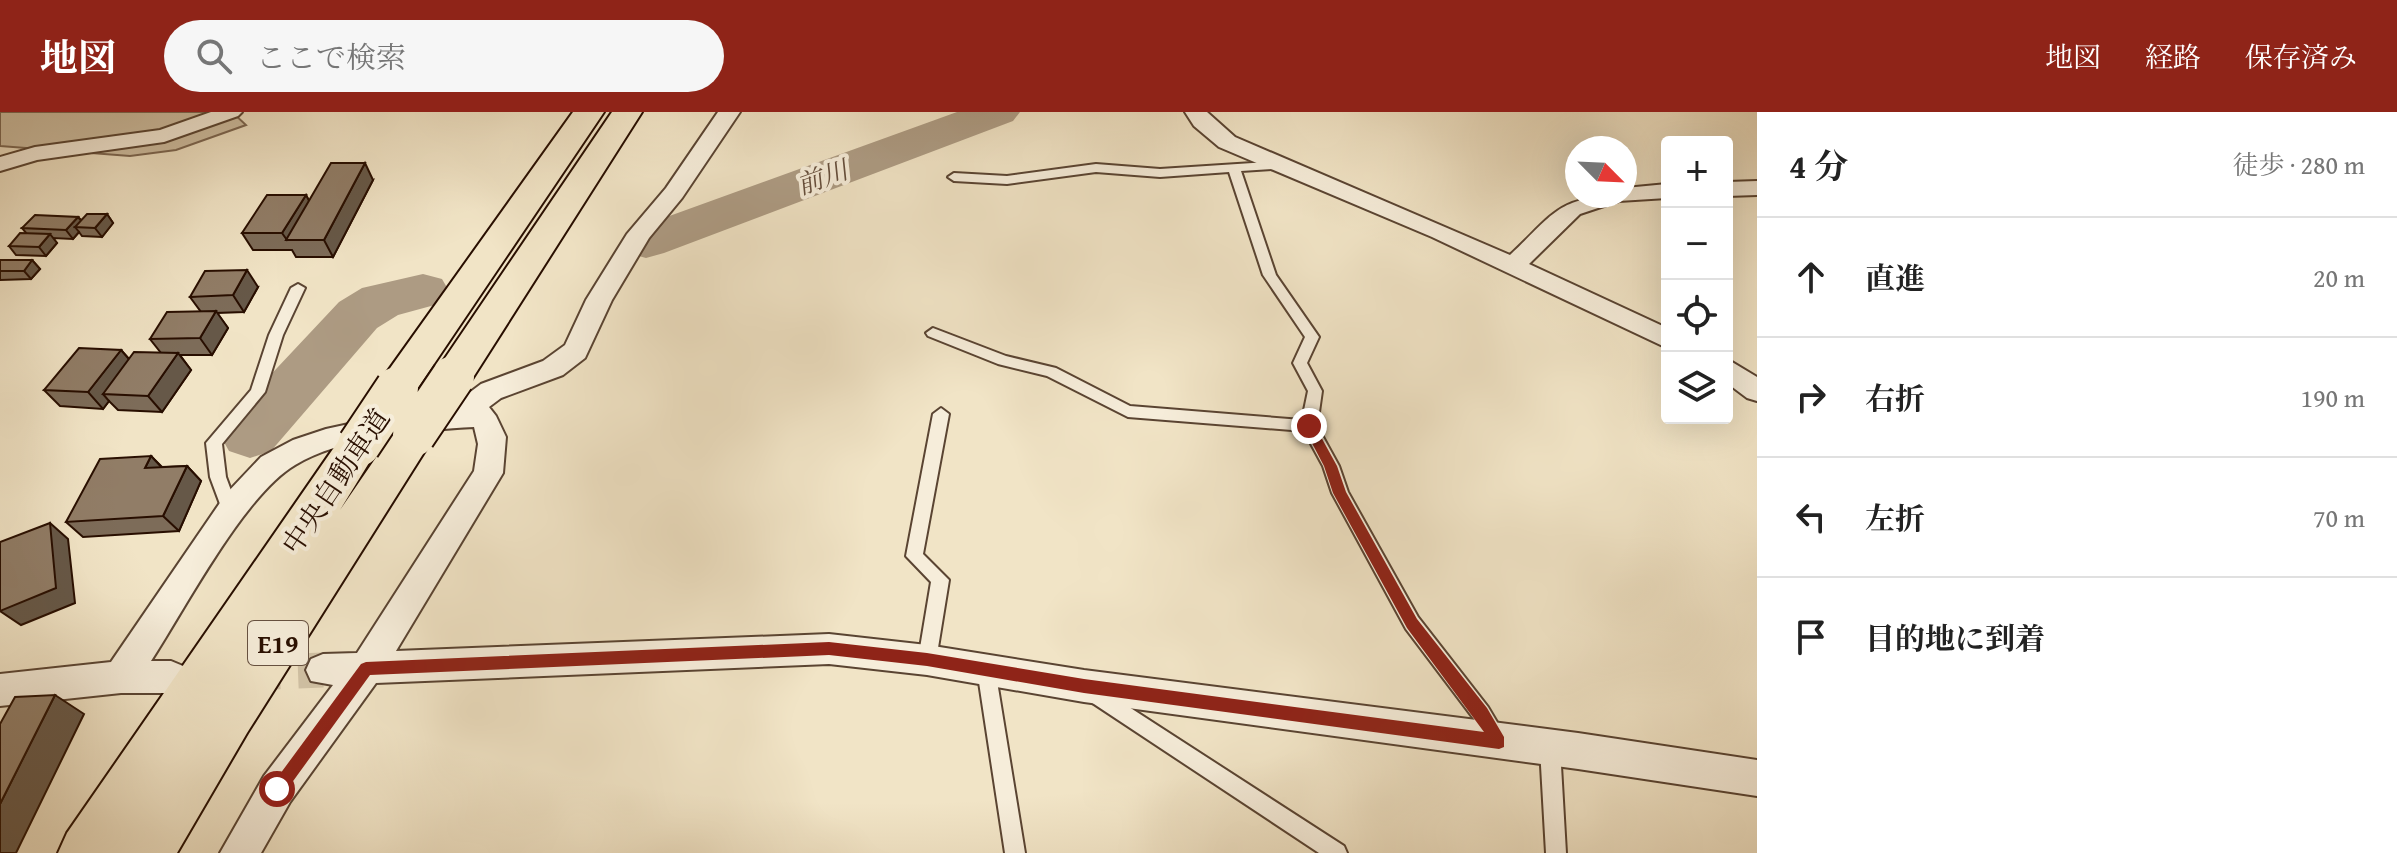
<!DOCTYPE html>
<html lang="ja">
<meta charset="utf-8">
<style>
:root{--surface:#fff;--page:#f6f6f6;--text:#222;--muted:#767676;--line:#e0e0e0;--accent:#8f2418}
body{margin:0;font-family:"Gentium Book Plus","Noto Serif JP",serif;background:var(--page);color:var(--text)}
.controls{position:absolute;right:24px;top:24px;display:grid;overflow:hidden;border-radius:8px;box-shadow:0 8px 32px #0002}
.controls button{width:72px;height:72px;display:grid;place-items:center;padding:0;border:0;border-bottom:2px solid var(--line);background:var(--surface);color:var(--text);font:40px sans-serif}
.compass{position:absolute;left:1565px;top:24px;width:72px;height:72px;border-radius:50%;background:var(--surface);box-shadow:0 8px 32px #0002;rotate:114deg}
.stop{position:absolute;width:24px;height:24px;margin:-18px;border:6px solid #8f2418;border-radius:50%;background:#fff}
.stop.end{background:#8f2418;border-color:#fff;box-shadow:0 2px 8px #0008}
.list{margin:0;padding:0;list-style:none}
h2{display:flex;justify-content:space-between;align-items:center;height:104px;margin:0;padding:0 32px;font-size:34px}
h2 small{font-size:26px;font-weight:400;color:var(--muted)}
.list li{display:grid;grid-template-columns:52px 1fr auto;gap:24px;align-items:center;box-sizing:border-box;height:120px;padding:0 32px;border-top:2px solid var(--line)}
.list b{display:block;font-size:30px;white-space:nowrap}
.list em{font-size:26px;font-style:normal;color:var(--muted)}
.icon{flex:none;width:44px;height:44px;fill:none;stroke:currentColor;stroke-width:2;stroke-linecap:round;stroke-linejoin:round}
.map{position:relative;flex:none;width:1757px;height:741px;overflow:hidden}
header{display:flex;align-items:center;gap:48px;box-sizing:border-box;height:112px;padding:0 40px;background:var(--accent);color:#fff}
header strong{font-size:38px}
nav{display:flex;gap:44px;margin-inline-start:auto;font-size:28px}
.search{width:560px;height:72px;background:var(--page);display:flex;align-items:center;gap:20px;box-sizing:border-box;padding:0 28px;border-radius:44px;color:var(--muted);font-size:30px}
main{display:flex}
aside{flex:1;background:var(--surface)}
.map>svg:first-child{display:block}
.green{fill:#cfc0a4;stroke:#7c6752;stroke-width:2}
.lines{fill:none;stroke-linecap:round;stroke-linejoin:round}
.river{fill:#ad9b83;fill-rule:evenodd}
.minor-tunnel{stroke:#d3c4a8;stroke-width:35;stroke-dasharray:35 18;stroke-linecap:butt}
.service-casing{stroke:#5a4432;stroke-width:4}
.minor-casing{stroke:#5a4432;stroke-width:4}
.motorway-casing{stroke:#280e00;stroke-width:4}
.service{fill:#f6edda;fill-rule:evenodd}
.minor{fill:#f6edda;fill-rule:evenodd}
.motorway{fill:#f1e4c6;fill-rule:evenodd}
.motorway-bridge-casing{stroke:#280e00;stroke-width:46;stroke-linecap:butt}
.motorway-bridge{stroke:#f1e4c6;stroke-width:42}
.wall{fill:#7d6c59;stroke:#280e00;stroke-width:2}
.shaded-wall{fill:#665848;stroke:#280e00;stroke-width:2}
.building{fill:#917d67;stroke:#280e00;stroke-width:2}
.route{fill:#8f2418}
.labels{text-anchor:middle;dominant-baseline:central;stroke-width:8;stroke-linejoin:round;paint-order:stroke}
.far-water-label{font-size:26px;font-style:italic;fill:#644d3b;stroke:#f6edda}
.shield{fill:#f6edda;stroke:#665141;stroke-width:2}
.shield-label{font-size:26px;font-weight:bold;fill:#280e00}
.street-label{font-size:28px;fill:#280e00;stroke:#f6edda}
</style>
<header>
<strong>地図</strong>
<div class="search"><svg class="icon" aria-label="search" viewBox="0 0 24 24"><circle cx="10" cy="10" r="6"/><path d="M15 15l6 6"/></svg>ここで検索</div>
<nav><a>地図</a><a>経路</a><a>保存済み</a></nav>
</header>
<main>
<div class="map">
<svg width="1757" height="741" viewBox="0 0 1757 741">
<rect width="100%" height="100%" fill="#f1e4c6"/>
<filter id="stains"><feTurbulence type="fractalNoise" baseFrequency=".0025" numOctaves="4"/><feColorMatrix values="0 0 0 0 .2 0 0 0 0 .09 0 0 0 0 .02 0 0 0 .5 -.17"/></filter>
<radialGradient id="worn" r=".72"><stop offset=".6" stop-color="#630" stop-opacity="0"/><stop offset="1" stop-color="#630" stop-opacity=".3"/></radialGradient>
<path class="green" d="M0 0H232L246 13 176 38 130 44 0 34Z"/>
<g class="lines">
<path class="river" d="M957 0H1020L1013 9 664 141 646 146 628 141 621 130 628 119Z
M423 162 442 167 449 179 442 191 398 203 377 216 271 339 250 346 229 339 220 323 229 307 339 190 362 176Z"/>
<path class="minor-tunnel" d="M245 561 323 558"/>
<g class="service-casing">
<path id="service" d="M1285 49 1289 50V56L1241 59 1276 163 1319 225 1307 251 1322 279 1317 314 1339 354 1348 380 1418 505 1488 595 1507 627 1504 633 1497 636 1490 633 1474 607 1406 517 1332 381 1323 354 1304 319 1128 305 1047 264 998 252 928 224 926 221 933 216 1006 244 1056 256 1130 294 1302 308 1308 279 1293 251 1305 225 1263 163 1229 60 1160 65 1096 60 1007 72 954 69 948 65 954 61 1007 64 1096 52 1160 57Z
M298 172 305 176 283 223 265 280 222 332 226 365 239 400 237 405H225L223 400 210 365 206 331 251 278 269 223 291 176Z
M941 296 949 302 923 442 949 468 936 548 933 554 927 556 921 554 918 548 931 470 906 444 933 302Z
M986 549 993 551 995 557 1025 741H1005L977 557 979 551Z
M1095 573 1344 734 1347 741H1319L1088 588 1086 582 1088 576Z
M1550 627 1557 629 1560 636 1566 741H1546L1540 636 1543 629Z"/>
</g>
<g class="minor-casing">
<path id="minor" d="M211 0H242L238 4 164 30 37 48 0 59V45L35 35 160 18Z
M718 0H740L682 86 649 126 612 188 585 246 563 263 501 286 489 295 496 304 506 325 503 361 396 539 829 522 927 533 1084 558 1578 621 1757 648V684L1578 657 1084 590 927 563 829 552 376 571 290 690 261 741H220L264 664 333 573 311 569 306 558 311 547 323 542 357 541 474 359 478 332 474 315C420 318 341 325 295 353 244 383 185 497 151 549H171L183 554 188 565 183 576 171 581H121L0 594V562L111 550 226 382 261 345 293 328 326 317 381 305 449 296 481 272 543 249 565 233 586 188 627 122 666 76Z
M1185 0H1207L1235 25 1510 143C1556 100 1558 84 1625 84V76L1667 72V86L1619 89 1580 102 1529 152 1667 216V236L1432 125 1219 35 1194 14Z
M1757 69V83L1727 84V70Z
M1727 247 1757 265V289L1747 286 1727 271Z"/>
</g>
<g class="motorway-casing">
<path id="motorway" d="M573 0H604L411 286 397 291 383 286 377 276 383 266Z
M612 0H642L467 275 453 280 439 275 433 265 439 255Z
M414 307 429 312 435 323 247 621 177 741H58L67 721 344 321 359 317 374 321 380 333 340 398 399 312Z"/>
</g>
<use href="#service" class="service"/>
<use href="#minor" class="minor"/>
<use href="#motorway" class="motorway"/>
<g class="motorway-bridge-casing">
<path id="motorway-bridge" d="M414 323 453 265
M359 333 397 276"/>
</g>
<use href="#motorway-bridge" class="motorway-bridge"/>
</g>
<path class="wall" d="M373 68 333 145H296L292 138H253L242 121 306 83 309 89Z
M107 102 113 111 102 125 82 124 79 120 73 127 53 126 57 131 46 144 16 143 9 134 27 122 22 116 78 105 81 108Z
M0 148H32L40 157 31 167 0 168Z
M258 175 244 200 217 201 228 216 212 243H180L191 258 162 300 118 298 109 289 103 297 60 294 44 278 121 238 129 247 161 241 150 227 201 200 190 185Z
M151 344 162 355 187 354 201 369 179 419 83 425 66 410Z"/>
<path class="shaded-wall" d="M365 51 373 68 333 145 324 128Z
M306 83 315 100 287 128 282 121Z
M107 102 113 111 102 125 95 116Z
M78 105 85 113 75 115 79 120 73 127 66 118Z
M50 122 57 131 46 144 39 135Z
M32 148 40 157 31 167 24 159Z
M247 158 258 175 244 200 233 183Z
M216 199 228 216 212 243 200 226Z
M121 238 135 254 103 282 109 289 103 297 88 280Z
M178 241 191 258 162 300 148 284Z
M151 344 166 360 145 356Z
M187 354 201 369 179 419 163 404Z
M50 411 68 427 75 491 21 513 0 499Z
M55 583 84 602 16 741H0V692Z"/>
<path class="building" d="M331 51H365L324 128H286Z
M267 83H306L282 121H242Z
M87 102H107L95 116 75 115Z
M35 103 78 105 66 118 22 116Z
M20 121 50 122 39 135 9 134Z
M0 148H32L24 159H0Z
M247 158 233 183 190 185 205 159Z
M216 199 200 226 150 227 167 200Z
M79 236 121 238 88 280 44 278Z
M134 240 178 241 148 284 103 282Z
M151 344 145 356 187 354 163 404 66 410 100 347Z
M50 411 56 476 0 499V430Z
M55 583 0 692V612L15 585Z"/>
<path class="route" d="M1309 309 1315 314 1337 354 1346 380 1417 507 1487 596 1504 625V635L1499 637 1084 581 927 554 829 543 370 563 283 683 277 685 269 677 361 552 366 550 829 530 927 541 1084 567 1484 620 1407 516 1333 381 1324 354 1303 314Z"/>
<g class="labels">
<g class="far-water-label">
<text transform="translate(822 65) rotate(-20)">前川</text>
</g>
<rect class="shield" x="248" y="509" width="60" height="44" rx="6"/>
<g class="shield-label">
<text x="278" y="531">E19</text>
</g>
<g class="street-label">
<text transform="translate(335 369) rotate(-56)">中央自動車道</text>
</g>
</g>
<rect width="100%" height="100%" filter="url(#stains)"/>
<rect width="100%" height="100%" fill="url(#worn)"/>
</svg>
<div class="controls">
<button>+</button>
<button>−</button>
<button><svg class="icon" aria-label="locate" viewBox="0 0 24 24"><circle cx="12" cy="12" r="6"/><path d="M12 2v4M12 18v4M2 12h4M18 12h4"/></svg></button>
<button><svg class="icon" aria-label="layers" viewBox="0 0 24 24"><path d="M12 4l9 5-9 5-9-5zM3 14l9 5 9-5"/></svg></button>
</div>
<svg class="compass" viewBox="-18 -18 36 36"><path d="M0-13l5 13h-10z" fill="#e53935"/><path d="M0 13l5-13h-10z" fill="#767676"/></svg>
<div class="stop" style="left:277px;top:677px"></div>
<div class="stop end" style="left:1309px;top:314px"></div>
</div>
<aside>
<h2>4 分<small>徒歩 · 280 m</small></h2>
<ul class="list">
<li><svg class="icon" aria-label="ahead" viewBox="0 0 24 24"><path d="M12 20V5M6 11l6-6 6 6"/></svg><div><b>直進</b></div><em>20 m</em></li>
<li><svg class="icon" aria-label="right" viewBox="0 0 24 24"><path d="M7 20v-9h11M14 6l5 5-5 5"/></svg><div><b>右折</b></div><em>190 m</em></li>
<li><svg class="icon" aria-label="left" viewBox="0 0 24 24"><path d="M17 20v-9H6M10 6l-5 5 5 5"/></svg><div><b>左折</b></div><em>70 m</em></li>
<li><svg class="icon" aria-label="arrive" viewBox="0 0 24 24"><path d="M6 21V4h12l-3 4 3 4H6"/></svg><div><b>目的地に到着</b></div></li>
</ul>
</aside>
</main>
